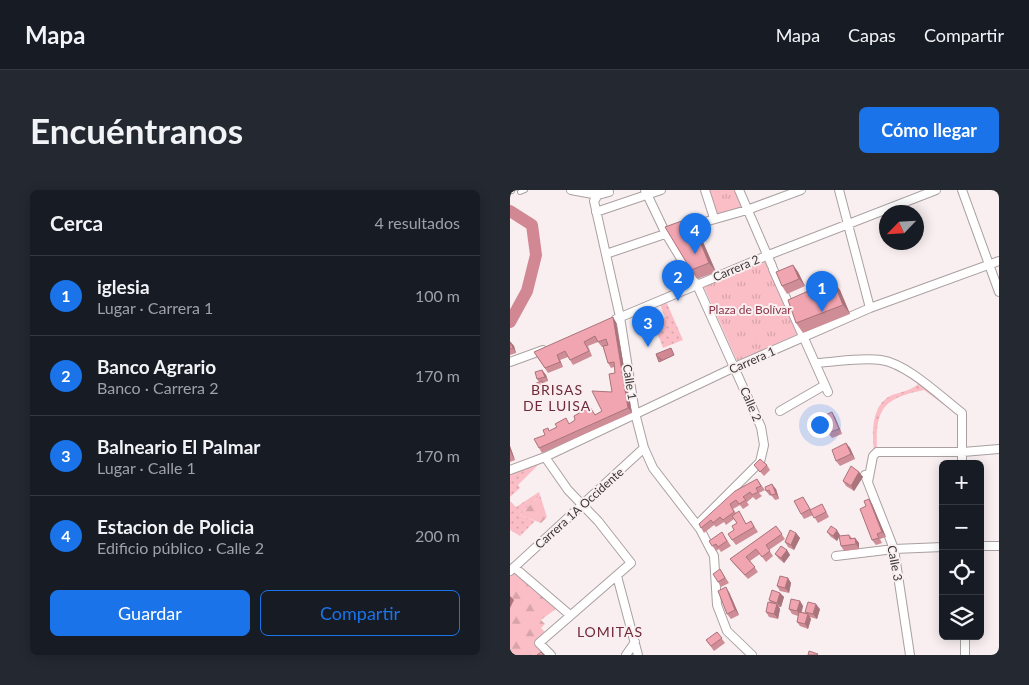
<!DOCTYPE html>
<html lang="es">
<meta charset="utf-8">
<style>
:root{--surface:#171b24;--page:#242831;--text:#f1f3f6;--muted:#9ea1a6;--line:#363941;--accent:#1a73e8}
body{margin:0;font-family:Lato,sans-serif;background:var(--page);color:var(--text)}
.controls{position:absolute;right:15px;bottom:15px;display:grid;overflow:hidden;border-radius:8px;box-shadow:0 2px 12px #0003}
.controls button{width:45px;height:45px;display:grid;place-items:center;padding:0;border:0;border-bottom:1px solid var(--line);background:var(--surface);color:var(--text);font:25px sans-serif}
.compass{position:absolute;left:369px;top:15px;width:45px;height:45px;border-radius:50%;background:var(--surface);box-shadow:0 2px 12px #0003;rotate:245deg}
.you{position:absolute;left:309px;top:234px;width:18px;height:18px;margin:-12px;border:4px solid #fff;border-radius:50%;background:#1a73e8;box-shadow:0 0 0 8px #1a73e833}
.badge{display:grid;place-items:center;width:32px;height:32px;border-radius:50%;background:var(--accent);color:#fff;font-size:16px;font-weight:700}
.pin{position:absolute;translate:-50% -41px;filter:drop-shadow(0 1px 2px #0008)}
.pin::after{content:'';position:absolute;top:26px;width:18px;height:15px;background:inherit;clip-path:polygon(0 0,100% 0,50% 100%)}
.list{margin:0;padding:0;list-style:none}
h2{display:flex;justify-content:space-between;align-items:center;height:65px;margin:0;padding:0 20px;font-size:21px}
h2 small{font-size:16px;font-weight:400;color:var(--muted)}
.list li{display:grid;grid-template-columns:32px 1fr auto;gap:15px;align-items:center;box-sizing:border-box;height:80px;padding:0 20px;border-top:1px solid var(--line)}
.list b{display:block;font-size:19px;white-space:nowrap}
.list p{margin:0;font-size:16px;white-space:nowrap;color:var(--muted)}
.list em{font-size:16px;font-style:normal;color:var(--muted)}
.actions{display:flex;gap:10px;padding:15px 20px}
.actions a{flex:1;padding:11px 0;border:1px solid var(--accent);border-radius:8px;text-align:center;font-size:18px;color:var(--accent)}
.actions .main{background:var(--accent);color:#fff}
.icon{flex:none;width:28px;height:28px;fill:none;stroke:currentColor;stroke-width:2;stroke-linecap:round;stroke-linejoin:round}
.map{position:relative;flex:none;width:489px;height:465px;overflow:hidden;border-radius:8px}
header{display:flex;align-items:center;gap:30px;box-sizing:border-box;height:70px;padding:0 25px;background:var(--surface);border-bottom:1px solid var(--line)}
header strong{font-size:24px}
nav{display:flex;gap:28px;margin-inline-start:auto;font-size:18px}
.intro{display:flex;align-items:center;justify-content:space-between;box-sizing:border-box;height:120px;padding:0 30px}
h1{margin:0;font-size:35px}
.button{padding:12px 22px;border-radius:8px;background:var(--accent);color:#fff;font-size:18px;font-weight:700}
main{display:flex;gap:30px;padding:0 30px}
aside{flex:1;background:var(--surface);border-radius:8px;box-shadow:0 2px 12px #0003}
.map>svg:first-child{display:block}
.grass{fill:url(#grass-dots)}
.forest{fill:url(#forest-firs)}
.park{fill:url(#park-tufts)}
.water{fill:url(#water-waves);stroke:#a46f77}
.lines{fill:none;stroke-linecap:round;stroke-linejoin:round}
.river{stroke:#d28893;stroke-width:12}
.service-casing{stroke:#a9a0a1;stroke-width:6}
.minor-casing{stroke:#a9a0a1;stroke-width:10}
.service{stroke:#fff;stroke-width:4}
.minor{stroke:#fff;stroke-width:8}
.wall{fill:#cf8e97}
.shaded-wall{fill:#a9747b}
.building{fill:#f1a5b0;stroke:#a9747b}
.labels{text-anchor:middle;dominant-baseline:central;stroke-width:4;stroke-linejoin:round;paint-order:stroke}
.street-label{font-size:12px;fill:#3a3636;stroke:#f9eff0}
.park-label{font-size:12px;fill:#8e3548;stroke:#f9eff0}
.neighbourhood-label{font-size:14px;letter-spacing:1px;fill:#6f2938;stroke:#f9eff0}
</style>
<header>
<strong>Mapa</strong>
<nav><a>Mapa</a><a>Capas</a><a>Compartir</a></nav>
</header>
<div class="intro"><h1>Encuéntranos</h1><a class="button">Cómo llegar</a></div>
<main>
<aside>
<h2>Cerca<small>4 resultados</small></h2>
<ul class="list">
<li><span class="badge">1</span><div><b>iglesia</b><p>Lugar · Carrera 1</p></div><em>100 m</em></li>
<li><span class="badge">2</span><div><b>Banco Agrario</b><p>Banco · Carrera 2</p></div><em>170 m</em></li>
<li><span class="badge">3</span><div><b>Balneario El Palmar</b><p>Lugar · Calle 1</p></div><em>170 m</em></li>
<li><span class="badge">4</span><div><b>Estacion de Policia</b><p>Edificio público · Calle 2</p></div><em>200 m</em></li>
</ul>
<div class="actions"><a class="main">Guardar</a><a>Compartir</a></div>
</aside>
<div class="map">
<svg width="489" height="465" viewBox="0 0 489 465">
<defs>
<pattern id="grass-dots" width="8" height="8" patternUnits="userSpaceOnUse" patternTransform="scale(1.25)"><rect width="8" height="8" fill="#fbbec6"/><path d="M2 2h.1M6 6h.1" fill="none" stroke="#d8a4ab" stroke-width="1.8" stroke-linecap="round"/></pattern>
<pattern id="forest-firs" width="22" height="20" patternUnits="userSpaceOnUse" patternTransform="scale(1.25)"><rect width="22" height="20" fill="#fbbec6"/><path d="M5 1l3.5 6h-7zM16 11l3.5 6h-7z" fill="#d8a4ab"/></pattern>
<pattern id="park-tufts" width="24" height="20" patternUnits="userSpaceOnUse" patternTransform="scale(1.25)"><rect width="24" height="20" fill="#fbbec6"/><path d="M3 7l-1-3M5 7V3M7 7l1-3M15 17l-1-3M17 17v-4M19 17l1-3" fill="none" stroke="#d8a4ab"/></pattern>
<pattern id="water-waves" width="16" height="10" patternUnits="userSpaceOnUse" patternTransform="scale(1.25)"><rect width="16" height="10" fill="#d28893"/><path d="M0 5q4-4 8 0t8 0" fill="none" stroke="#ab7079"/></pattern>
</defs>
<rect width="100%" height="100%" fill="#f9eff0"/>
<path class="grass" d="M155 109 173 150 153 158 144 134 155 127 149 112Z
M409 193 448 223 449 226 414 200C374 208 365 218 367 260L364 263C362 244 361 216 380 206 389 202 402 201 409 193Z
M32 271 8 295 10 298 0 307V283Z
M29 302 30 305 10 325 25 331 10 346 0 340V311L6 317Z"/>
<path class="forest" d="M30 305 37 327 31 333 10 325Z
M0 378 47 418 31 430 35 434 31 438 37 444 27 453 36 462 33 465H0Z"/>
<path class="park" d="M196 0H227L234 18 206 26Z
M254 69 288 146 228 173 193 95Z"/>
<path class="water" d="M161 158 164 165 149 172 146 164Z"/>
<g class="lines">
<path class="river" d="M0 21 22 35 26 65 17 101 0 132"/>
<g class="service-casing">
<path id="service" d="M0 0 2 1
M10 2 15 0"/>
</g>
<g class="minor-casing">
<path id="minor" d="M61 0 88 5 99 2
M86 0 88 5 84 11 110 127 125 223 134 258 143 278 190 339 204 366 207 415 217 441 242 465
M135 0 156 44 187 95 251 237 254 255 250 272 187 335
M195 0 204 28
M229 0 262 76
M329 0 360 118
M452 0 489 102
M86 22 151 0
M177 37 237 20 291 0
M96 64 158 43
M263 79 318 202
M106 129 256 66 426 0
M0 172 33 160
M305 173C327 172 350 167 371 170 398 174 431 207 452 223V274
M270 221 315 195
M35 267 58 300 88 331 121 373 29 453 41 465
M0 280 35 267 225 177 360 118 489 71
M355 285 384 359 400 465
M358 292 363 266 367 262H453L489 259
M470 356H489
M326 366 384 359 433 357
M4 377 60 425
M0 381 134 258
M107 386 128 465
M455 446V465
M116 465 125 452"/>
</g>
<use href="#service" class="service"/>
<use href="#minor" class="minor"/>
</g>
<path class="wall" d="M187 38 206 82 187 89 181 80Z
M283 75 288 82 295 96 277 104 272 96Z
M330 100 340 124 293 143 286 133Z
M106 132 122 223 32 263 29 258 35 245 40 241 85 225 92 221 102 202 105 183 104 177 101 178 98 173 93 157H92L88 152 78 156 82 166 63 175 58 167 50 170 53 177 38 183 24 162Z
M0 152 4 156 6 163 0 165Z
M32 180 36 185 38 191 33 193 37 203 30 206 27 201 29 192 27 189Z
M322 222 325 227 332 244 322 248 318 243Z
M336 253 340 258 345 269 330 276 326 271Z
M0 256 5 270 0 272Z
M244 275H257L260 280 254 286Z
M349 282 353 287 344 301 336 296 333 291Z
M247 289 255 300 249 303 252 306 246 310 243 307 237 312 239 315 233 319 230 315 223 319 226 323 237 334 241 331 248 342 226 355 222 350 224 340 227 333 224 329 216 335 214 332 206 337 204 335 194 343 189 334Z
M266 299 269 309 265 310 261 305 260 306 256 301Z
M293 307 301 320 315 319 319 327 308 333 303 325 294 329 291 324Z
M362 314 376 347 370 349 372 353 366 355 362 350Z
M266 336 275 349 259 360 263 366 256 372 250 364 240 371 248 382 238 389 223 373 220 369Z
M317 342 330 345 327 351 321 347Z
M286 343 290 348 284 360 278 357 275 352Z
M339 345 342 348H345L349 353V359L334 361 331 356Z
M215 347 221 356 211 362 209 359 206 361 199 351Z
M277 360 280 365 274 373 269 369 265 364Z
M210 379 219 393 211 397 208 392Z
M278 388 281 393 279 403 270 401 267 396Z
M219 402 229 425 221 429 217 424Z
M270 403 274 407 271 417H269L270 419 268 429 259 427 256 422 261 413 259 410Z
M290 411 293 416 292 422 296 423 295 422 310 419 307 429 300 427 301 429 298 439 290 436 287 432 288 426 282 424 279 419Z
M207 442 215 453 204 461 196 450Z"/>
<path class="shaded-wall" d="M180 28 187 38 206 82 199 73Z
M283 75 288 82 295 96 289 89Z
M323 90 330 100 340 124 333 115Z
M103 127 106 132 122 223 118 218Z
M0 151 4 156 6 163 3 158Z
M47 165 50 170 53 177 50 172Z
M32 180 36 185 38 191 35 187Z
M32 191 35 196 37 203 34 198Z
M322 222 325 227 332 244 329 239Z
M336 253 340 258 345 269 341 264Z
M0 256 5 270 2 265 0 260Z
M349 282 353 287 344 301 341 296Z
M262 294 266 299 269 309 266 304Z
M359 309 362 314 376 347 372 342Z
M327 340 330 345 327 351 323 346Z
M286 343 290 348 284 360 281 355Z
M345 348 349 353V359L346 354Z
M277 360 280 365 274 373 271 368Z
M278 388 281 393 279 403 275 398Z
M216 397 219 402 229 425 225 420Z
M270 403 274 407 271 417 267 413Z
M0 406 4 410 0 418Z
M290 411 293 416 290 426 287 421Z
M267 414 270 419 268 429 264 424Z
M306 414 310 419 307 429 303 424Z
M298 424 301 429 298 439 295 434Z"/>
<path class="building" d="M180 28 199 73 181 80 155 37Z
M283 75 289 89 272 96 266 82Z
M323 90 333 115 286 133 278 110Z
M103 127 118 218 29 258 24 249 35 245 33 240 38 238 39 241 47 237 45 234 56 228 59 234 65 230 64 226 80 217 85 225 92 221 82 201 102 202 99 184 105 183 104 172 98 173 93 156 98 155 96 149 88 152 85 146 74 152 79 161 60 170 55 161 47 165 50 172 35 178 24 162Z
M0 152 3 158 0 159Z
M32 180 35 187 27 189 25 182Z
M32 191 34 198 27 201 24 194Z
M322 222 329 239 318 243 311 227Z
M336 253 341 264 326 271 322 260Z
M250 269 257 275 250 282 244 275Z
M341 276 349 282 341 296 333 291Z
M247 289 251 296 246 298 248 302 242 305 240 302 233 307 236 310 229 314 226 310 220 314 224 322 213 330 210 327 203 333 201 330 191 338 189 334 225 301Z
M262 294 266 304 261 305 259 300 256 301 255 297Z
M293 307 300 319 291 324 284 311Z
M359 309 372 342 367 344 369 348 362 350 350 319 356 316 354 311Z
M312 314 316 322 304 328 300 320Z
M229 321 236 334 241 331 244 337 222 350 218 344 224 340 222 336 227 333 222 326Z
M266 336 272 344 256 355 260 361 252 367 246 359 236 367 245 377 235 385 220 369Z
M321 336 327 340 323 346 317 342Z
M280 340 286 343 281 355 275 352Z
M212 342 217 351 208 357 206 354 202 356 199 351Z
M339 345 340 349 345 348 346 354 331 356 329 346Z
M271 356 277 360 271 368 265 364Z
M210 379 215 388 208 392 203 384Z
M270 386 278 388 275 398 267 396Z
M216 397 225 420 217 424 208 401Z
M262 400 270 403 267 413 259 410Z
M281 409 290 411 287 421 279 419Z
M258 412 267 414 264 424 256 422Z
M298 412 306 414 303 424 295 422Z
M289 422 298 424 295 434 287 432Z
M207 442 212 448 201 456 196 450Z
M299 461 308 464 307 465H298Z
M31 462 34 465H27Z"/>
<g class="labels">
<g class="street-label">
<text transform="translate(226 78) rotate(-23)">Carrera 2</text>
<text transform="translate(242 170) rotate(-24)">Carrera 1</text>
<text transform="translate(120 192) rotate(81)">Calle 1</text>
<text transform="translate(241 214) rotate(67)">Calle 2</text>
<text transform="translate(69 318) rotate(-42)">Carrera 1A Occidente</text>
<text transform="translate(385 373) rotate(79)">Calle 3</text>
</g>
<g class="park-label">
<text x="240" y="119">Plaza de Bolívar</text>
</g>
<g class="neighbourhood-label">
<text x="47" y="199">BRISAS<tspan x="47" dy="16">DE LUISA</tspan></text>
<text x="100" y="441">LOMITAS</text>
</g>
</g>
</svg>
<div class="controls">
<button>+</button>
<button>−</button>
<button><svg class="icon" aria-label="locate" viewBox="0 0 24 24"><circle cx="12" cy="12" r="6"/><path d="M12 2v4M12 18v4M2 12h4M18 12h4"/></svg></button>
<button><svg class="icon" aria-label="layers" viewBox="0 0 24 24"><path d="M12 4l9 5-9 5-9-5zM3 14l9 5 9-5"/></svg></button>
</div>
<svg class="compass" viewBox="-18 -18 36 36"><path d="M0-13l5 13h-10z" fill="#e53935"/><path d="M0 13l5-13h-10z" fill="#9ea1a6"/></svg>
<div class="you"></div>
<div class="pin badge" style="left:312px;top:122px">1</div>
<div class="pin badge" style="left:168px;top:111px">2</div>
<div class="pin badge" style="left:138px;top:157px">3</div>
<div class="pin badge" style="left:185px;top:64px">4</div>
</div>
</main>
